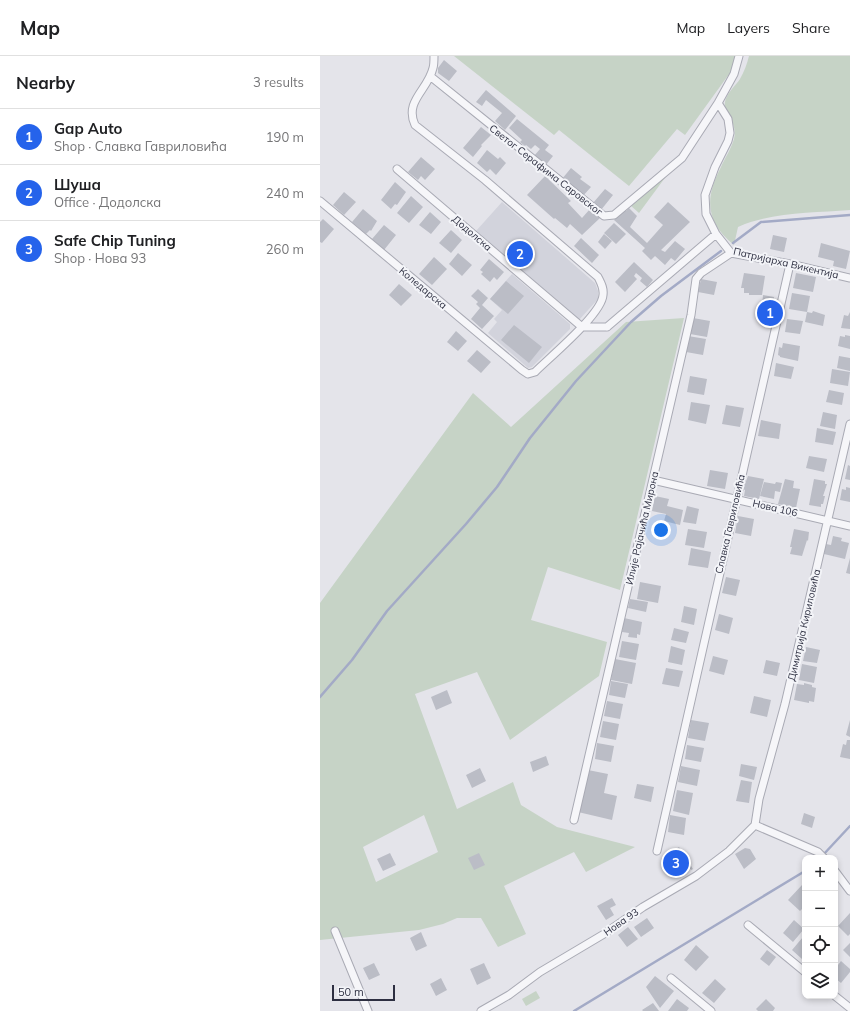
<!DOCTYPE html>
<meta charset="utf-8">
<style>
:root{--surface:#fff;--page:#f6f6f6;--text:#202124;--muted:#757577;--line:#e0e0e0;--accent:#2563eb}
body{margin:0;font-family:Mulish,sans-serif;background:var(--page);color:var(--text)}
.controls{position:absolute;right:12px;bottom:12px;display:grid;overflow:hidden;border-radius:8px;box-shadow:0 2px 6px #0003}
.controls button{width:36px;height:36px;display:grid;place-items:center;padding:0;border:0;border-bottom:1px solid var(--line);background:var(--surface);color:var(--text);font:20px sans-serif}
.scale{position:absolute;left:12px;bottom:10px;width:63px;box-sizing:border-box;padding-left:4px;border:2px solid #2d2f41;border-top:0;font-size:11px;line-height:14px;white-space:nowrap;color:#2d2f41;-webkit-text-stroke:3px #f3f4f8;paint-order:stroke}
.you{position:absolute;left:341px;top:474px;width:14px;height:14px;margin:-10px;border:3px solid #fff;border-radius:50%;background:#1a73e8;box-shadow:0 0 0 6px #1a73e833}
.badge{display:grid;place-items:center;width:26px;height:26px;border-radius:50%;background:var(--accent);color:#fff;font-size:13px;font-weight:700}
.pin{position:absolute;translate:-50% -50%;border:2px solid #fff;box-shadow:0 1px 4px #0006}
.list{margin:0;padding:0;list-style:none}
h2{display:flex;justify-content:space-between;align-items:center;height:52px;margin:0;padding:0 16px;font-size:17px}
h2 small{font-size:13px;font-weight:400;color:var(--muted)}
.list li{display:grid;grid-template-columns:26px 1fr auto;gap:12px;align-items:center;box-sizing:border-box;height:56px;padding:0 16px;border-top:1px solid var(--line)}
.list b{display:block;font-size:15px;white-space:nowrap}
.list p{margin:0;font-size:13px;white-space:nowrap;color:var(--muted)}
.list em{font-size:13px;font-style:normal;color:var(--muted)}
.icon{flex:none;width:22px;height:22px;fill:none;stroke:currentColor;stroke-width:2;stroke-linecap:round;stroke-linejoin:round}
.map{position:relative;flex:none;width:530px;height:955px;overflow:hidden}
header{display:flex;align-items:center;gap:24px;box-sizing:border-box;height:56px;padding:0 20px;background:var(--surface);border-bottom:1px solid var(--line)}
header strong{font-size:19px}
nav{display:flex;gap:22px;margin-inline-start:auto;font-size:14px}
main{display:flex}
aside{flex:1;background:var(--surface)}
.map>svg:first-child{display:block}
.built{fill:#d2d3dc}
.green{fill:#c6d3c6;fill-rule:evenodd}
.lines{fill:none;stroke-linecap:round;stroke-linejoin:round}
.stream{stroke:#a3aac6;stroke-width:2.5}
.building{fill:#bbbdc6}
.street-casing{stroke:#a9aab4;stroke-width:9}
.street{stroke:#f6f6f9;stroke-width:7}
.labels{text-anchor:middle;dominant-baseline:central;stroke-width:4;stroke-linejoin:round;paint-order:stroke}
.street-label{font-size:10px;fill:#2d2f41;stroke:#f3f4f8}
</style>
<header>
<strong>Map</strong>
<nav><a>Map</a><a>Layers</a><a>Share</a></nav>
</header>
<main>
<aside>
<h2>Nearby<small>3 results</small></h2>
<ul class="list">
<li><span class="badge">1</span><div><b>Gap Auto</b><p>Shop · Славка Гавриловића</p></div><em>190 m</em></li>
<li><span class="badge">2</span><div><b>Шуша</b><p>Office · Додолска</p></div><em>240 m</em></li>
<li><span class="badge">3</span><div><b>Safe Chip Tuning</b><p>Shop · Нова 93</p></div><em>260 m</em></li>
</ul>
</aside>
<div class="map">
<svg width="530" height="955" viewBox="0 0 530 955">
<rect width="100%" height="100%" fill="#e4e4ea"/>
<path class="built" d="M182 146 275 227 278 235V243L259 264 156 175Z
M192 218 250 268V273L212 311 208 312 168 277 177 266 174 263 182 254 170 243Z"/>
<path class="green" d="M134 0H416L420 3 365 79 357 73 309 130 239 74 234 79Z
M429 0H530V154C493 157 452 156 418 171L414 189C386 166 384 143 401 111 405 102 411 93 414 83 418 65 403 57 405 46 406 38 416 29 420 23 424 16 427 8 429 0Z
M350 115 319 157 310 149Z
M364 262 300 534 228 511 211 564 287 586 279 620 190 684 157 616 95 638 137 753 193 726 201 749 237 771 315 791 266 816 254 796 184 830 206 878 178 891 161 862H137L123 868 99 874 0 884V547L153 337 191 371 306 266ZM104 759 118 796 56 826 43 791Z
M216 935 220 942 206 950 202 943Z"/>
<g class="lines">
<path class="stream" d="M413 187 441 166 530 159
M0 641 32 604 67 555 146 468 177 431 210 382 256 325 311 266 341 240 401 195
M503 799 530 770
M254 955 485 815"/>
</g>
<path class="building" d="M124 4 137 15 129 25 118 17V12Z
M166 34 196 60 185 74 175 65 182 57 166 44 162 50 156 46Z
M197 63 229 89 225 94 233 100 225 110 214 100 220 93 215 89 211 93 206 89 205 90 200 86 202 84 189 72Z
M161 71 171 79 161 89 162 90 153 101 143 92Z
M167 94 178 103 180 101 186 107 176 119 170 113 167 116 157 107Z
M101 101 115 113 105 124 101 120 98 124 88 116Z
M251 112 262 121 260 123 271 131 262 141 242 123Z
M225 120 251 145 248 147 262 162 270 153 280 162 262 179 250 168 247 172 235 162 234 163 207 139Z
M75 126 86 136 77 149 75 148 71 153 61 144Z
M285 133 293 139 281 154 273 147Z
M24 136 36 146 24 159 13 149Z
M91 140 103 151 89 167 77 157Z
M348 146 370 166 341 194 345 196 355 185 365 193 355 205 351 202 345 209 335 200 331 204 322 195 325 192 294 164 304 153 306 155 309 152 317 160 310 171 327 187 343 169 334 161Z
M43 153 57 165 51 175 50 174 46 178 32 166Z
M110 156 121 166 111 178 99 169Z
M3 163 14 173 2 187 0 186V166Z
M294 167 306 178 296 188 284 177Z
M64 169 76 179 64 194 52 183Z
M131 174 142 184 131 197 119 187Z
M284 178 292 185 285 193 278 186Z
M453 179 467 182 464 196 450 193Z
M261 182 279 199 272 207 254 190Z
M200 185 213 196 210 199 213 202 204 212 201 208 198 211 186 201Z
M501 187 530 195 526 213 513 210 514 205 498 201Z
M138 197 152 209 142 220 129 208Z
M114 201 127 213 112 229 99 218Z
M169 203 184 216 177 224 174 221 170 226 161 218 163 216 160 214Z
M314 206 333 224 327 231 320 225 322 222 316 217 314 220 317 223 305 236 295 226Z
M424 217 445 220 442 239H429V237H424V232H421Z
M476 217 496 221 493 236 473 232Z
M381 223 397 226 394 239 378 236Z
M186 225 204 240 188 258 170 243Z
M79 228 92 239 81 250 69 239Z
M158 233 168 242 162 249 174 260 162 273 151 263 160 252 156 248 158 246 151 240Z
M472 237 490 240 487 256 469 253Z
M443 239 454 241 453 253 442 252Z
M493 255 505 259 503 270 485 266 487 256 492 257Z
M530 256V273L521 272 524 259 528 260Z
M373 262 390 265 387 281 370 278Z
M467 263 483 265 480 278 465 276Z
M194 269 222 291 209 307 181 284Z
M136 275 147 285 138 295 127 286Z
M525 279 530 280V293L518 290 520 280 525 281Z
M368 280 386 283 383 299 366 296Z
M463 287 480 290 478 305 460 301V300L458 299 459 291 462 292Z
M157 294 171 306 161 317 147 305Z
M519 300 530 302V315L517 312Z
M456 307 474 311 471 323 454 320Z
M512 313 530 316 528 330 510 327Z
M370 320 387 323 384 339 367 336Z
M509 334 524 337 522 349 506 346Z
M371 346 390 349 386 368 368 364Z
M406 349 424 352 420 371 402 368Z
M503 356 517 359 515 373 500 370Z
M441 364 461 368 459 383 438 380Z
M497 372 516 376 513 389 495 386Z
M489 400 507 403 504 416 486 412Z
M528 409 530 410V424L525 423Z
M390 414 408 417 405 433 387 430Z
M428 420 444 423 439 443 424 440 425 434 423 433Z
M465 423 474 425 473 432 480 433 476 452 458 448Z
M494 423 505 425V428H507L503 440H505L503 448H501V451L489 449Z
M444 426 455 428 456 426 462 427 460 436 455 435 454 443 440 440Z
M526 431 530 432V446L520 444 522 433 526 434Z
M335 440 349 443 347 450 363 454 360 469 344 465 346 458 332 455Z
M367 450 379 453 376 468 363 466Z
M418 460 434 463 431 480 415 477Z
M368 473 387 476 384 492 365 489Z
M474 473 489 476 488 485 487 484 482 500 470 498 472 491H470Z
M513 480 522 482 521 485 529 487 525 503 504 498 506 488 511 489Z
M371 492 391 496 388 512 368 509Z
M530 502V518L526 517Z
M406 521 420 524 416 540 402 537Z
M320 526 341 530 338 547 317 543Z
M310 543 328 546 326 556 308 552Z
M364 550 377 553 374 569 361 566Z
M399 558 413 562 409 578 395 574Z
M304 562 322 566 320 579 317 578V582L308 581 309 577 302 576Z
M354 572 369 576 366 587 351 584Z
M302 585 319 588 316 604 299 601Z
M351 590 365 594 362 609 348 606Z
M486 591 500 594 497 607 483 605Z
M393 600 408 604 404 619 389 615Z
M295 603 316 607 312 628 291 624Z
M446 604 460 607 457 620 443 617Z
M482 608 497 611 494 627 479 624Z
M346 612 363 615 359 631 342 628Z
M291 625 308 628 305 642 289 639Z
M484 627 492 629V631L496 632 494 646 489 645V647L474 644 477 628 484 629Z
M127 634 132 647 116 654 111 641Z
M434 640 451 644 447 661 430 657Z
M287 645 303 648 300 663 284 660Z
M371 664 389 667 385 685 368 682Z
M530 664V681L526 679Z
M283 665 299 668 296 684 280 681Z
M527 684H530V703L520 701 523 688 526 689Z
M277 687 294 690 291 706 275 703Z
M367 689 384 692 381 706 365 703Z
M226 700 229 709 213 716 210 706Z
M421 708 437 711 434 724 419 720Z
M361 710 380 714 377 730 358 726Z
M160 712 166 725 152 732 146 719Z
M268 714 288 718 284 737 297 740 292 764 258 756Z
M421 724 432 726 429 747 416 745Z
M317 728 334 731 331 746 314 742Z
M357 734 373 737 369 759 353 755Z
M484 757 495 761 492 772 481 768Z
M350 759 366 762 364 779 348 776Z
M359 791 373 813 371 814 368 809 352 819 341 803Z
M425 792 430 793 436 803 424 813 415 798Z
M70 797 76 809 63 815 57 803Z
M159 797 165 809 154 814 148 802Z
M482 829 485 832V850L480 855 468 844Z
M292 842 296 849 290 852 294 859 286 864 277 850Z
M530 857V878L528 880 518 870Z
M327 862 334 872 321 881 314 871Z
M474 864 484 873 473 886 463 877Z
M308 871 318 883 307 891 298 879Z
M101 876 107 890 96 895 90 882Z
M483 881 485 883V899L482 903 472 894Z
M530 887V901L523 894Z
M376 889 389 901 376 915 364 904Z
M447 894 456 901 449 910 440 903Z
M521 905 530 913V916L521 927 515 922V913Z
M54 907 60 919 49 924 43 912Z
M164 907 171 922 157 929 150 913Z
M335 920 354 935 340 952 326 931Z
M121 922 127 934 116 940 110 928Z
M395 923 406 933 394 947 382 937Z
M357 943 369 952 367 955H348Z
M446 943 455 952 453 955H438L436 953Z
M333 947 339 955H323L322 954Z"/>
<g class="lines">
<g class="street-casing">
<path id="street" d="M110 20 284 160 294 159 362 102 398 47 414 18 419 0
M398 47 408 63 410 77 408 85 395 111 385 139 386 158 396 178 411 197 470 208 530 222
M77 113 262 271H287
M0 145 202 314 208 318 215 316C230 301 282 258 283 239 284 232 281 227 278 221L165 124 95 69C84 45 108 34 113 12 114 9 114 4 114 0
M287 271 396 178
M333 424 530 470
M254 764 371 259 376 223 381 217 411 197
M435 769 439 743 465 648 530 368
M435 769 498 796 504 802
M337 795 470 208
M515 815 530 835
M428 869 485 916
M15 875 48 955
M351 922 391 955
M515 940 530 952
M161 955 189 939 220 916 284 878 323 851 376 820 409 795 435 769"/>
</g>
<use href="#street" class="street"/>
</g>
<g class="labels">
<g class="street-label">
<text transform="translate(226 114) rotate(38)">Светог Серафима Саровског</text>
<text transform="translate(152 177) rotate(41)">Додолска</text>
<text transform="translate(466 207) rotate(13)">Патријарха Викентија</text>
<text transform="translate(103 232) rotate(40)">Коледарска</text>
<text transform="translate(455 452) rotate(13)">Нова 106</text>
<text transform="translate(410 468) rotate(-77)">Славка Гавриловића</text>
<text transform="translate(322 472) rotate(-77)">Илије Рајачића Мирона</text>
<text transform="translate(484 569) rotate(-77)">Димитрија Кириловића</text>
<text transform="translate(301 866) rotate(-35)">Нова 93</text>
</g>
</g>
</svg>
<div class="controls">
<button>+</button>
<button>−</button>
<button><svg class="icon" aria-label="locate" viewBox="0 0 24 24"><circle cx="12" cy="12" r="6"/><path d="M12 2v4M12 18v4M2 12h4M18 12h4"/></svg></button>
<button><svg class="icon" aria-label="layers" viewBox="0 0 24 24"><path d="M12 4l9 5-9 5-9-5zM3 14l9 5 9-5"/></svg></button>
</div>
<div class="scale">50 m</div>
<div class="you"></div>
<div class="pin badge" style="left:450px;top:257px">1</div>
<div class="pin badge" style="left:200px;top:198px">2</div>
<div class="pin badge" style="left:356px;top:807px">3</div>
</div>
</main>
